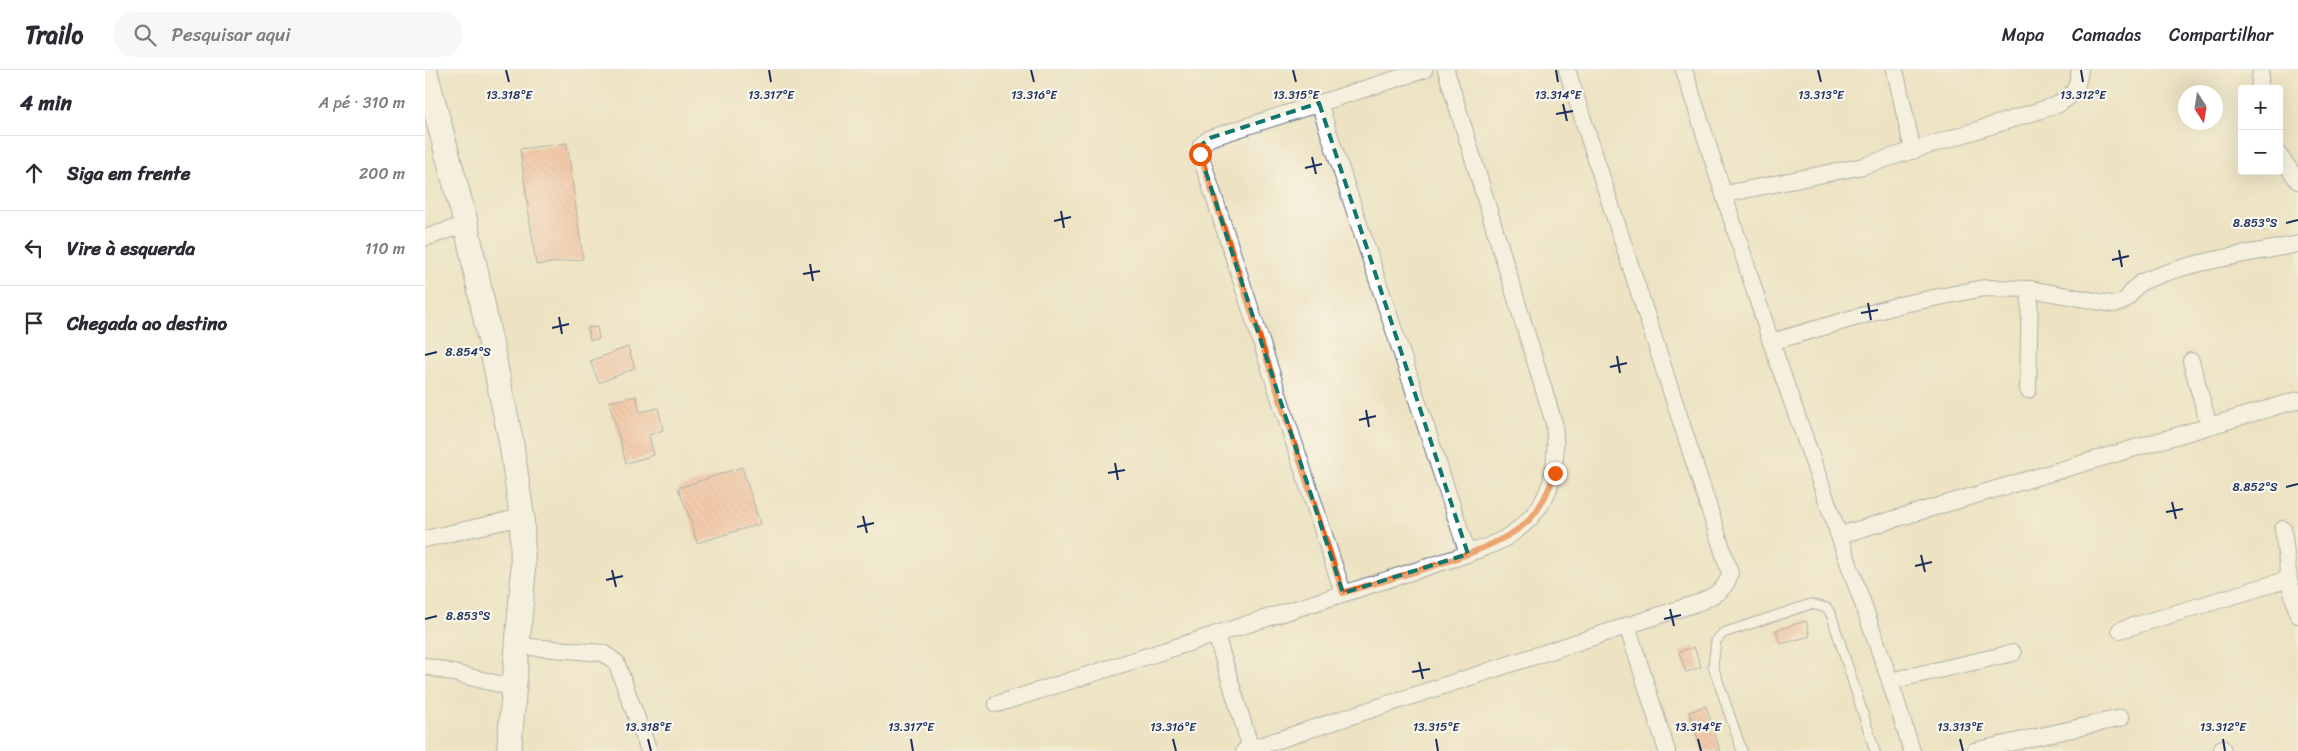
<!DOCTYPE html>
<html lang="pt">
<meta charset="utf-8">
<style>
:root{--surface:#fff;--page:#f7f7f7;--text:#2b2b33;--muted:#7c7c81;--line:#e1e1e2}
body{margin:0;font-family:Sriracha,sans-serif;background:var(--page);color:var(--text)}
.controls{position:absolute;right:15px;top:15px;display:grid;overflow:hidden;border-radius:5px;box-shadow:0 5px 20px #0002}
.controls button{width:45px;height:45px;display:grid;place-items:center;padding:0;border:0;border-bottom:1px solid var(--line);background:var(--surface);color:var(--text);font:25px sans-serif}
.compass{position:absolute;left:1753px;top:15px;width:45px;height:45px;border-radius:50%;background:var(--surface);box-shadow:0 5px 20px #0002;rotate:168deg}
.stop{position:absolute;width:15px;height:15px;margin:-11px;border:4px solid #ea580c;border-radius:50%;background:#fff}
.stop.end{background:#ea580c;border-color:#fff;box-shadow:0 1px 5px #0008}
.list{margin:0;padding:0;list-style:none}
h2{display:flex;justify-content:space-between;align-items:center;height:65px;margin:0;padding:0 20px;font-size:21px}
h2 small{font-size:16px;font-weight:400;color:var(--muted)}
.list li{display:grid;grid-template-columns:32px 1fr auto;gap:15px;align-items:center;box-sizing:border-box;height:75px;padding:0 20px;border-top:1px solid var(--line)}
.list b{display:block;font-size:19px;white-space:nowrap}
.list em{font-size:16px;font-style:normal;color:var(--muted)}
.icon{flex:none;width:28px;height:28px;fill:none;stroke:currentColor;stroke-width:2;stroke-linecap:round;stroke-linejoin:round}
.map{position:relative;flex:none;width:1873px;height:681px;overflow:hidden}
header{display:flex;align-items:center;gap:30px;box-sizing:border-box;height:70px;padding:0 25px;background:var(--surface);border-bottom:1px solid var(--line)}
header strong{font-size:24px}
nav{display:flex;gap:28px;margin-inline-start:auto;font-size:18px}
.search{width:350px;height:45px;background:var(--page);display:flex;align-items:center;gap:12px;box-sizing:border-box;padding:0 18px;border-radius:28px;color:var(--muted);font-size:19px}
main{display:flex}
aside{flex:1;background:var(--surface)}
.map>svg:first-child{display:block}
.building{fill:url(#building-back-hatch)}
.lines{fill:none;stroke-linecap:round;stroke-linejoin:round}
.lane-casing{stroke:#646e81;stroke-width:11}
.street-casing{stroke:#646e81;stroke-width:18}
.secondary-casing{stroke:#646e81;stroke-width:26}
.lane{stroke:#fff;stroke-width:9}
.street{stroke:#fff;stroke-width:16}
.secondary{stroke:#fff;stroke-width:24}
.route{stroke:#ea580c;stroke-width:6}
.marked{fill:none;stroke:#0f766e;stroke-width:4;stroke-dasharray:10 6;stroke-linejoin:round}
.ticks{fill:none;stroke:#1b2f5e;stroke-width:2}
.ticks-label{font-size:12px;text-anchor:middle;fill:#1b2f5e;stroke:#fbf7ec;stroke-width:4.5;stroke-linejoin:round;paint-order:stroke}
</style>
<header>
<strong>Trailo</strong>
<div class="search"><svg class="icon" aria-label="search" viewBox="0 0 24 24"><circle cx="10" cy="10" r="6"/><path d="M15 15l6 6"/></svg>Pesquisar aqui</div>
<nav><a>Mapa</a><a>Camadas</a><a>Compartilhar</a></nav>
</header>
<main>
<aside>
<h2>4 min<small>A pé · 310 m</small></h2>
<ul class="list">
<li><svg class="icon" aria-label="ahead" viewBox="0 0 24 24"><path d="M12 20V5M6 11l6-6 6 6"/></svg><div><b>Siga em frente</b></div><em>200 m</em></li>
<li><svg class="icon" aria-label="left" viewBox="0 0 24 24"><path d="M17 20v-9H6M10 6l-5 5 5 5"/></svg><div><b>Vire à esquerda</b></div><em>110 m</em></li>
<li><svg class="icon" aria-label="arrive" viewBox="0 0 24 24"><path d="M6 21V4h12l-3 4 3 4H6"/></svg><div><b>Chegada ao destino</b></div></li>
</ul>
</aside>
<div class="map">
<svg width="1873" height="681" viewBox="0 0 1873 681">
<defs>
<pattern id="building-back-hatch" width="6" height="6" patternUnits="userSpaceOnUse" patternTransform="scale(1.25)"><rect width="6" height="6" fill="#faa688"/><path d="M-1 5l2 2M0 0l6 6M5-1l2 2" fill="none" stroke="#ca8872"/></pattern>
</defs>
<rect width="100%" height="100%" fill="#fbf7ec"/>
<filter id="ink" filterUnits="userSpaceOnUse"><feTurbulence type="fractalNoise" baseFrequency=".02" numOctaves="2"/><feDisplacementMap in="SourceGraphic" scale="10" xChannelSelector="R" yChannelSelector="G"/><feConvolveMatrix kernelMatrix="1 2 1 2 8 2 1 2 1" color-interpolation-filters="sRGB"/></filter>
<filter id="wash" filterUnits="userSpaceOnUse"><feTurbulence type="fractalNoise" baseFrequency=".0096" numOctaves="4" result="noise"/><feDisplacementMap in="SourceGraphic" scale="20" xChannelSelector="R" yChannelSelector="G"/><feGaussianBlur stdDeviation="1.12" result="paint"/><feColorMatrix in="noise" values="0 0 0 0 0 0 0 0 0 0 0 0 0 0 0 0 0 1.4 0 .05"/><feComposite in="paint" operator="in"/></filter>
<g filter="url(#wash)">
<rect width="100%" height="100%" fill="#ede3c3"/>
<g id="blocks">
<path class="building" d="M142 73 158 189 111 195 95 79Z
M172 257 174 269 165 270 163 258Z
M203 277 210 298 174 313 165 291Z
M211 326 215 342 233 338 238 360 224 365 229 385 201 393 184 332Z
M317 397 335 454 272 473 265 448 253 418Z
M1381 551 1385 566 1356 574 1351 560Z
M1269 577 1276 597 1261 602 1254 582Z
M1281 636 1295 681H1277L1264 642Z"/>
</g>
</g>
<g filter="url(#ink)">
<use href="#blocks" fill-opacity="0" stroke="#646e81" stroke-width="1"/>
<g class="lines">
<g class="lane-casing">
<path id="lane" d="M1317 681 1288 596 1291 571 1298 563 1386 534 1402 538 1406 544 1450 681"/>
</g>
<g class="street-casing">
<path id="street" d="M1259 0 1346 272 1465 611 1487 681
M1470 0 1488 81
M1834 19 1836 0
M894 33 1043 484
M1854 85 1873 111
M1300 124 1438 96 1632 35C1649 25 1652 20 1655 0
M0 168 41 154
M1346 272 1474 235 1559 218 1605 219 1687 234C1708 233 1703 218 1719 211 1765 191 1824 184 1873 174
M1766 291 1784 356
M1603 320 1605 219
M1858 459 1864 509 1873 545
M1415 465 1873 330
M0 469 97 447
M918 523 775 84 776 75 785 68 999 0
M1202 555 1242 681
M1695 560 1864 509
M791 565 826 679
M93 576 178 583 191 592 224 681
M0 596 90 618
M1465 611 1588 583
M572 634 1043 484C1056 478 1073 474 1085 465 1127 437 1134 400 1129 353L1021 0
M1797 678 1798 681
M819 681 1275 532C1291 524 1301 520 1305 503L1142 0
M1549 681 1696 648"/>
</g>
<g class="secondary-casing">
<path id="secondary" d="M0 1 41 154 86 371 97 447 98 507 84 681"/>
</g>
<use href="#lane" class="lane"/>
<use href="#street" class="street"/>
<use href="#secondary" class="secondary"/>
</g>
</g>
<g class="lines" filter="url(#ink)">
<path class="route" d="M775 84 918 523C966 508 1073 483 1105 449 1117 436 1124 420 1130 403"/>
</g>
<path d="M0 0H1873V681H0ZM894 33 1043 484 918 523 775 84 776 75 785 68Z" fill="#ede3c3" fill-opacity=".55" fill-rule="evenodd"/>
<path class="marked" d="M894 33 1043 484 918 523 775 84 776 75 785 68Z"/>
<path class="ticks" d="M81 0 84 12M344 0 346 12M606 0 609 12M868 0 871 12M1131 0 1133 12M1393 0 1396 12M1656 0 1658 12M1138 34 1142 51M1131 44 1148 41M887 87 891 104M880 98 897 94M636 141 639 158M629 151 646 147M1861 153 1873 150M1694 180 1697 197M1687 190 1704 186M385 194 388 211M378 204 395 201M1443 233 1446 250M1436 243 1453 240M134 247 137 264M127 258 144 254M0 285 12 282M1192 286 1195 303M1185 297 1202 293M941 340 944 357M934 350 951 346M690 393 693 410M683 403 700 400M1861 417 1873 414M1747 432 1751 449M1741 442 1758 439M438 446 442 463M432 457 449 453M1496 485 1500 502M1490 496 1507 492M187 500 191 517M181 510 198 506M1245 539 1249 556M0 549 12 546M1239 549 1256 545M994 592 998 609M987 602 1005 599M223 669 226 681M486 669 488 681M748 669 751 681M1011 669 1013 681M1273 669 1276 681M1535 669 1538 681M1798 669 1800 681"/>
<g class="ticks-label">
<text x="84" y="29">13.318°E</text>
<text x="346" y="29">13.317°E</text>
<text x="609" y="29">13.316°E</text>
<text x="871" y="29">13.315°E</text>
<text x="1133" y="29">13.314°E</text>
<text x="1396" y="29">13.313°E</text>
<text x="1658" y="29">13.312°E</text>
<text x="1830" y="157">8.853°S</text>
<text x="43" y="286">8.854°S</text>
<text x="1830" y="421">8.852°S</text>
<text x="43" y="550">8.853°S</text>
<text x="223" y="661">13.318°E</text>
<text x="486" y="661">13.317°E</text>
<text x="748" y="661">13.316°E</text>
<text x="1011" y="661">13.315°E</text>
<text x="1273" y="661">13.314°E</text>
<text x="1535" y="661">13.313°E</text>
<text x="1798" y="661">13.312°E</text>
</g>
</svg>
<div class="controls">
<button>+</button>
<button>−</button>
</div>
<svg class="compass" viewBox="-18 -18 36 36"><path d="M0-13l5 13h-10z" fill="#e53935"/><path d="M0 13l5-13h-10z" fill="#7c7c81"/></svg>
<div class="stop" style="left:775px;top:84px"></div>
<div class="stop end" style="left:1130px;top:403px"></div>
</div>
</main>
